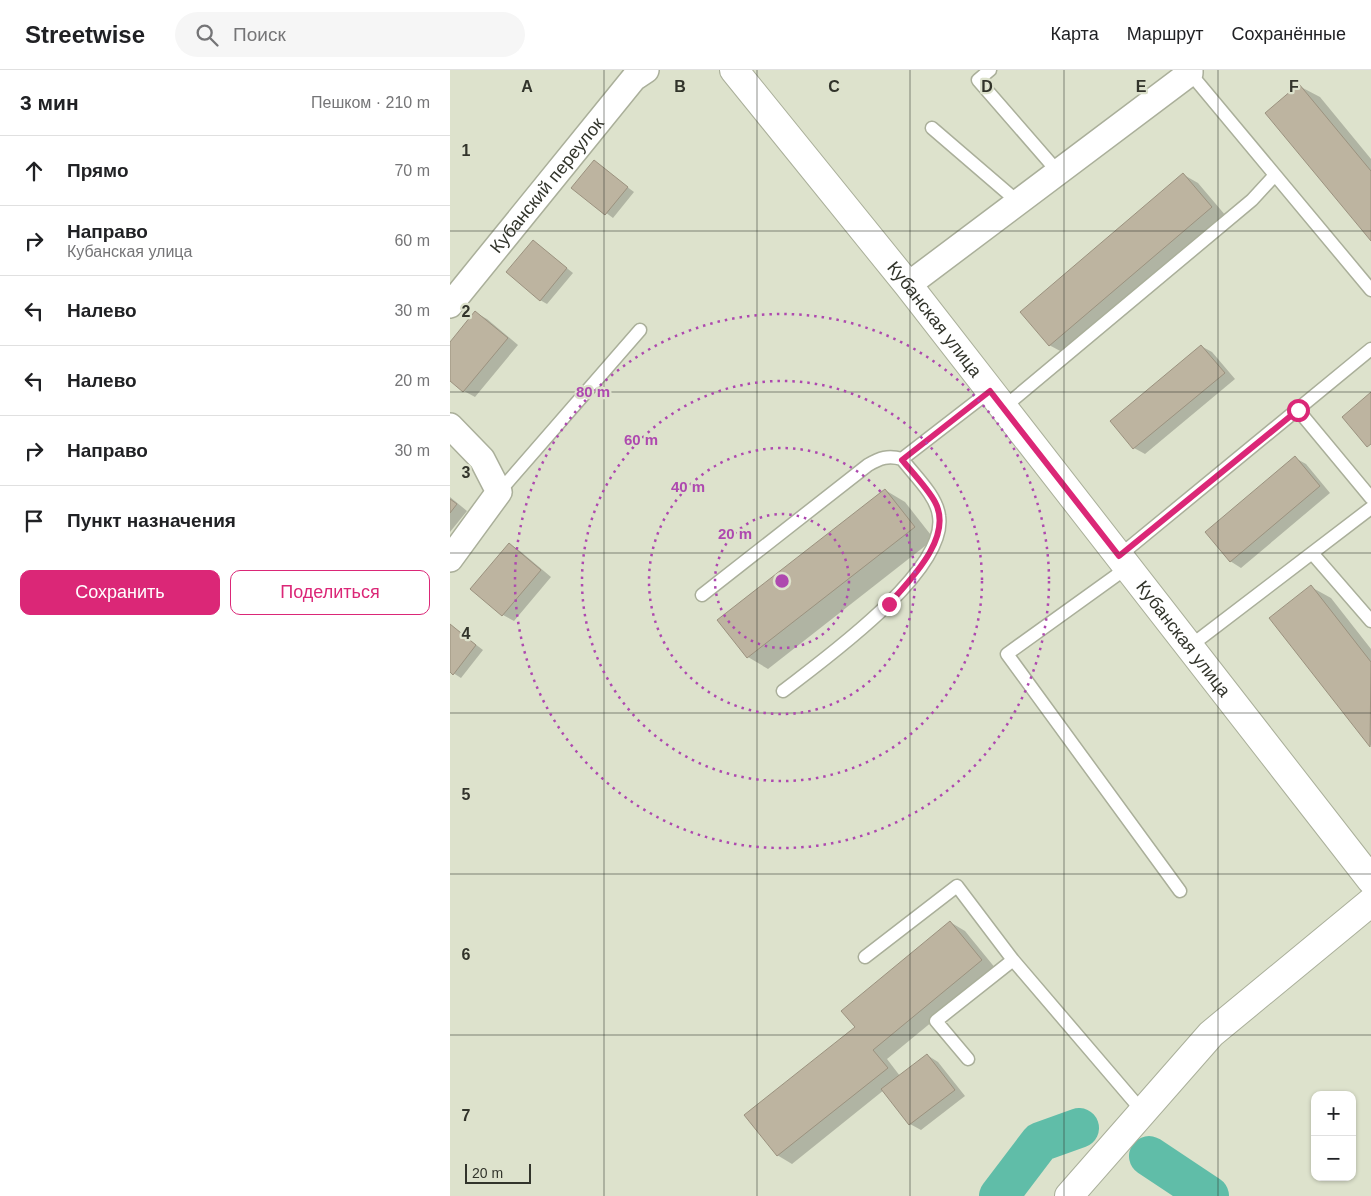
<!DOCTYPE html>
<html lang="ru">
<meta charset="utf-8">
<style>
:root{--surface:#fff;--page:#f6f6f6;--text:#202124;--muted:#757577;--line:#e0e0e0;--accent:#db2777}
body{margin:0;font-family:Helvetica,sans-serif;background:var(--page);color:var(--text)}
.controls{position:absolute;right:15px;bottom:15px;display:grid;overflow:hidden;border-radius:10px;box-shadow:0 1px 4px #0004}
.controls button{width:45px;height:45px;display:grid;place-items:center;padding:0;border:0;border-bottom:1px solid var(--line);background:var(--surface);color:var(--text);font:25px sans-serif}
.scale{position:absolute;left:15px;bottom:12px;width:66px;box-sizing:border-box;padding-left:5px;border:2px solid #32342b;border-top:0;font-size:14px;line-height:18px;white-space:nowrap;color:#32342b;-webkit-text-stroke:4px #dde2cc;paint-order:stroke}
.stop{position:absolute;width:15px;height:15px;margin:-11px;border:4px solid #db2777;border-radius:50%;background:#fff}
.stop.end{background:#db2777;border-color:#fff;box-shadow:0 1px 5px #0008}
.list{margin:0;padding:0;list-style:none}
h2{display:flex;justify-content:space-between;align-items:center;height:65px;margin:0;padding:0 20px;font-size:21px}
h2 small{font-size:16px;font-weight:400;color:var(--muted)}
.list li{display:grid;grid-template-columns:32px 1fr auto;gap:15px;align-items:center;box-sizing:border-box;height:70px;padding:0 20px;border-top:1px solid var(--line)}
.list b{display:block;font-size:19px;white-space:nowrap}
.list p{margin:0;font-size:16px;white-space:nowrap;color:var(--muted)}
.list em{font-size:16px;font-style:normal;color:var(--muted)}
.actions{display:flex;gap:10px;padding:15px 20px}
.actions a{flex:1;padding:11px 0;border:1px solid var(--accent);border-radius:10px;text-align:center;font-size:18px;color:var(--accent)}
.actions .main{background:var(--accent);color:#fff}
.icon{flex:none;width:28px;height:28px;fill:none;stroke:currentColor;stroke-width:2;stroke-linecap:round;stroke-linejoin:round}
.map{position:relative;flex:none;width:921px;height:1126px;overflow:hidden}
header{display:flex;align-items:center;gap:30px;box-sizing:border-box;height:70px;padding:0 25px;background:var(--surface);border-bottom:1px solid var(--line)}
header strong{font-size:24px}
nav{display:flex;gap:28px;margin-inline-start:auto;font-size:18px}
.search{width:350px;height:45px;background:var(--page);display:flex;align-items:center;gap:12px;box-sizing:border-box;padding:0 18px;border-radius:28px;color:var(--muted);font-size:19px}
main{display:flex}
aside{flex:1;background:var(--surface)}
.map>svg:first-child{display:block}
.shadow{fill:#0003}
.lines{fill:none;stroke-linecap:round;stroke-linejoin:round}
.river{stroke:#60bda8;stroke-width:40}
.building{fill:#bdb4a0;stroke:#9b927f}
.service-casing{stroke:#aaaf9a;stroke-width:15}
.minor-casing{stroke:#aaaf9a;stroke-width:28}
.tertiary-casing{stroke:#aaaf9a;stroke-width:30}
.secondary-casing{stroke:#aaaf9a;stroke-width:30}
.service{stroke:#fff;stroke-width:12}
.minor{stroke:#fff;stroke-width:25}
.tertiary{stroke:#fff;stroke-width:28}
.secondary{stroke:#fff;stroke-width:28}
.route{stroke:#db2777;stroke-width:6}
.grid{fill:none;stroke:#32342b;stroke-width:1;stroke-opacity:0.55}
.ring{fill:none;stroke:#ae49af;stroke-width:2.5;stroke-dasharray:2.5 5}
.labels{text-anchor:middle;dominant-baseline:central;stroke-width:4.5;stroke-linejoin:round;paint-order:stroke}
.street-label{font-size:18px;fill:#32342b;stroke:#dde2cc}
.grid-label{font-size:16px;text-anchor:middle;font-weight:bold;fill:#32342b;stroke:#dde2cc;stroke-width:4.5;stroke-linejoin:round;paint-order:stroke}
.centre{fill:#ae49af;stroke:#dde2cc;stroke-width:2.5}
.ring-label{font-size:15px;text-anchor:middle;font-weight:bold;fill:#ae49af;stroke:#dde2cc;stroke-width:4.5;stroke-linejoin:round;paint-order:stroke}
</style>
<header>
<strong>Streetwise</strong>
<div class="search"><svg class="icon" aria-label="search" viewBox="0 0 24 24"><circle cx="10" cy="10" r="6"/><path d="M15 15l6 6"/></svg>Поиск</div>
<nav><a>Карта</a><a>Маршрут</a><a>Сохранённые</a></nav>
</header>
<main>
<aside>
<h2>3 мин<small>Пешком · 210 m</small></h2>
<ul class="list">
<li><svg class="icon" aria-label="ahead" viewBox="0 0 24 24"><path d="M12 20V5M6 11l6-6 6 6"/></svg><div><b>Прямо</b></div><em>70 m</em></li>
<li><svg class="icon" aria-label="right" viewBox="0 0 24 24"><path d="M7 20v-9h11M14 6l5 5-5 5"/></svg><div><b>Направо</b><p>Кубанская улица</p></div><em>60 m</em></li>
<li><svg class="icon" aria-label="left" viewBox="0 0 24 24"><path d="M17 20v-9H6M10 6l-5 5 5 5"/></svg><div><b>Налево</b></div><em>30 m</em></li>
<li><svg class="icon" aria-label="left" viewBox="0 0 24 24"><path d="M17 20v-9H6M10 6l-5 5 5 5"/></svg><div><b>Налево</b></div><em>20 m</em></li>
<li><svg class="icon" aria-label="right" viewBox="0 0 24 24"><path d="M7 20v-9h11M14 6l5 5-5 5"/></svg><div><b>Направо</b></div><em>30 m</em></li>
<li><svg class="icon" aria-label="arrive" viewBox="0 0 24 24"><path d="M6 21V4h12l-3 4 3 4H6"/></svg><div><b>Пункт назначения</b></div></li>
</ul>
<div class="actions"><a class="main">Сохранить</a><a>Поделиться</a></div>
</aside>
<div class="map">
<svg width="921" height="1126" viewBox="0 0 921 1126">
<rect width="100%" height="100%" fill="#dde2cc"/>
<path class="shadow" d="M849 16 870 27 921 89V169Z
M144 92 184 122 163 148 123 118Z
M734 105 748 113 776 146 614 283 599 275Z
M83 171 123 203 97 234 90 230Z
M26 243 37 249 68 275 25 327 14 321 0 310V274Z
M751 276 762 282 785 309 695 384 684 378Z
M845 388 856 394 880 423 791 498 780 491Z
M435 420 455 432 484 469 318 599 298 587 269 550Z
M0 427 17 441 0 462Z
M59 474 70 481 101 507 64 551 53 545 22 519Z
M861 517 881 528 921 579V676L820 548Z
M0 555 33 580 11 608 0 601Z
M500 852 515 861 546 899 437 989 450 1006 477 985 488 992 515 1026 471 1060 460 1054 434 1020 342 1094 327 1085 407 958Z"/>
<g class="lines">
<path class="river" d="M699 1086 759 1126
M549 1126 590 1072 629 1058"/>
</g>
<path class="building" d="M849 14 921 101V171L815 43Z
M144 90 178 117 155 145 121 118Z
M733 103 762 137 599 276 570 242Z
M83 170 117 198 90 231 56 202Z
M25 241 58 268 13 322 0 311V272Z
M751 275 775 303 683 379 660 351Z
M921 322V374L917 377 892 347Z
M845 386 870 416 780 492 755 462Z
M435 419 465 457 297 588 267 550Z
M0 429 7 434 0 443Z
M59 473 91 500 52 546 20 519Z
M861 515 921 592 920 677 819 548Z
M0 554 26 575 3 605 0 602Z
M500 851 532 890 423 980 438 998 327 1086 294 1045 405 957 391 941Z
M477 984 505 1020 459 1055 431 1019Z"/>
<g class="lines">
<g class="service-casing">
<path id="service" d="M540 0 528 10 608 102
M740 3 921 220
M482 58 568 132
M553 338 802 130 825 105
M848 340 921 428
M49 422 190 260
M862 483 921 551
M669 486 921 279
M678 497 557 584 730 821
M252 525 418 395C430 388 438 385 452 389L540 321
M739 577 921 438
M333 621C373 590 498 501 489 446 487 426 464 405 452 389
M415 887 507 816 563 890
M518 989 486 951 563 890 693 1042"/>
</g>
<g class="minor-casing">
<g id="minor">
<path d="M458 215 740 3V0"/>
<path id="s1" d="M0 235 184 8 196 0"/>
<path d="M0 356 32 389 49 422 0 489"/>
</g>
</g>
<g class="tertiary-casing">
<g id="tertiary">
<path id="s2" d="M284 0 458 215 921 810"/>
</g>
</g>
<g class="secondary-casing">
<path id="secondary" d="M619 1126 761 964 921 832"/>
</g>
<use href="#service" class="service"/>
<use href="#minor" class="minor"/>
<use href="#tertiary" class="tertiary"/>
<use href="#secondary" class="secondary"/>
</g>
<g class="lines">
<path class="route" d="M439 534C460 510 504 467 485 432 478 419 462 402 452 390L540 321 669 486 848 340"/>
</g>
<path class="grid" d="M154 0V1126M307 0V1126M460 0V1126M614 0V1126M768 0V1126M0 161H921M0 322H921M0 483H921M0 643H921M0 804H921M0 965H921"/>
<g class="ring">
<circle cx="332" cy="511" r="67"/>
<circle cx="332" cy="511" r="133"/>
<circle cx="332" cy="511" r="200"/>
<circle cx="332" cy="511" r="267"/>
</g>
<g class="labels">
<g class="street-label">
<text stroke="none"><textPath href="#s1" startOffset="154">Кубанский переулок</textPath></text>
<text stroke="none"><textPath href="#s2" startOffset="320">Кубанская улица</textPath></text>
<text stroke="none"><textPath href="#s2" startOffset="725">Кубанская улица</textPath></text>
</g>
</g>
<g class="grid-label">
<text x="77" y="22">A</text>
<text x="230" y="22">B</text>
<text x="384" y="22">C</text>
<text x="537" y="22">D</text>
<text x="691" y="22">E</text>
<text x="844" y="22">F</text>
<text x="16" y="86">1</text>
<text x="16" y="247">2</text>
<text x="16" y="408">3</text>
<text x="16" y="569">4</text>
<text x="16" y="730">5</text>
<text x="16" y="890">6</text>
<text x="16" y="1051">7</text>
</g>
<circle cx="332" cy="511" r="8" class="centre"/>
<g class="ring-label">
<text x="143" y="327">80 m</text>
<text x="191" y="375">60 m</text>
<text x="238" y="422">40 m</text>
<text x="285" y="469">20 m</text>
</g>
</svg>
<div class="controls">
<button>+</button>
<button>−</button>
</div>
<div class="scale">20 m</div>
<div class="stop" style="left:848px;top:340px"></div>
<div class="stop end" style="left:439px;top:534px"></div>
</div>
</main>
